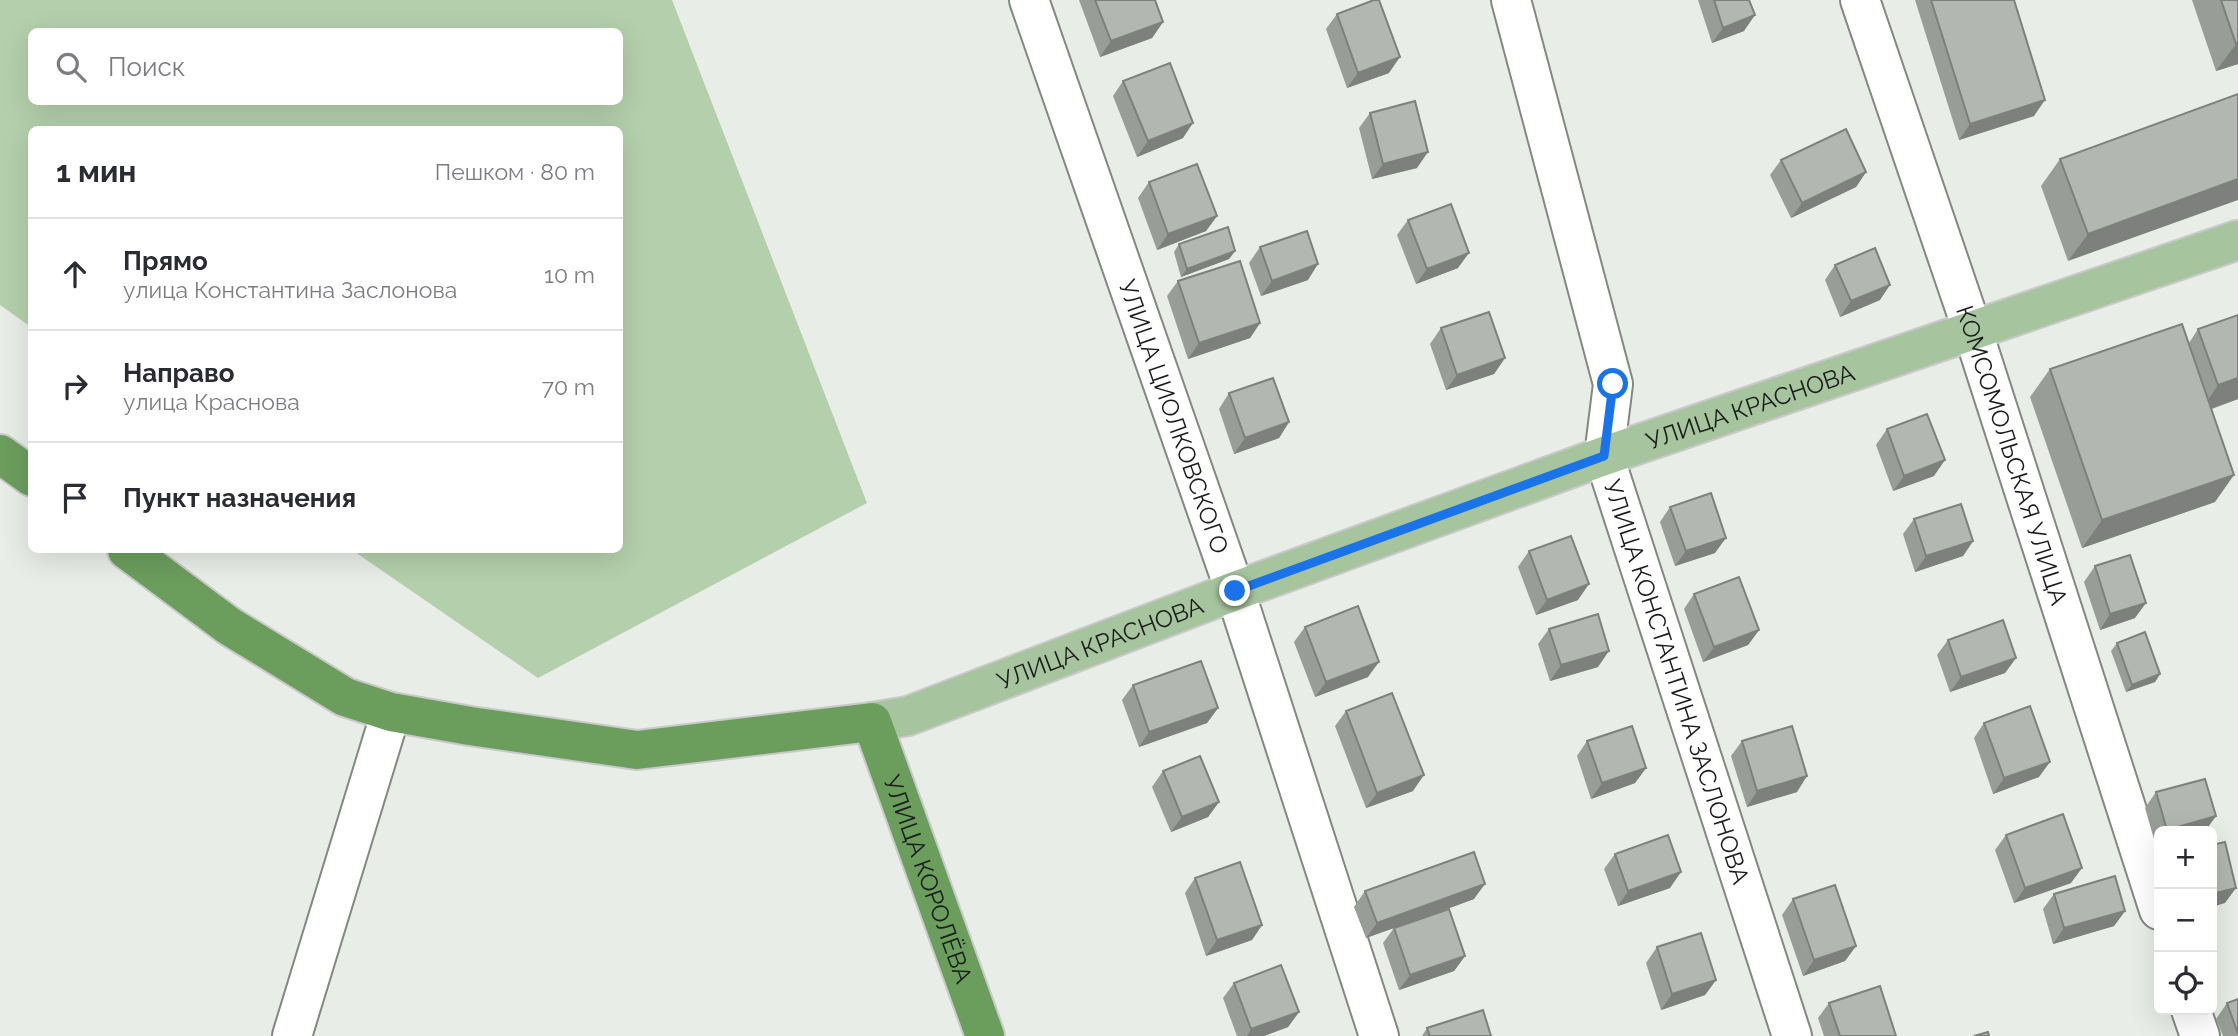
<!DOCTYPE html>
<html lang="ru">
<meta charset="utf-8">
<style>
:root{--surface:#fff;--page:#f2f2f3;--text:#2b2b33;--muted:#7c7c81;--line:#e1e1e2}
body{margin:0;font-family:Raleway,sans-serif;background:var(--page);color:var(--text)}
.controls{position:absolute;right:21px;bottom:21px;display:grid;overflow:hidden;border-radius:10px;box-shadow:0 7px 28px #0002}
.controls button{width:63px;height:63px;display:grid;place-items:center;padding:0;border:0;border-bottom:2px solid var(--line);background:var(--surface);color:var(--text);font:35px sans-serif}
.stop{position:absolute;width:21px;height:21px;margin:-16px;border:5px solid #1a73e8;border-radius:50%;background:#fff}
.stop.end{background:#1a73e8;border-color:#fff;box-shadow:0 2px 7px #0008}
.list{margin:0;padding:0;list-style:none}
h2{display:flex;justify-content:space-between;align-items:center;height:91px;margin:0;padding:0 28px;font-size:30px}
h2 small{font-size:23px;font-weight:400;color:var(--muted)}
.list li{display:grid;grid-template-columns:46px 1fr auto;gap:21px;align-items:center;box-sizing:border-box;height:112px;padding:0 28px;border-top:2px solid var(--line)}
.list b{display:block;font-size:26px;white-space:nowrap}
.list p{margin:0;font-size:23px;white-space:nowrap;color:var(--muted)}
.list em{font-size:23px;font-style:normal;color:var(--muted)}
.icon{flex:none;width:38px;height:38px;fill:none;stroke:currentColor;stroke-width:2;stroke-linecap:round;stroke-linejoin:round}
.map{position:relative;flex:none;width:2238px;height:1036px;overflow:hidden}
.search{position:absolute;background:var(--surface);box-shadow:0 7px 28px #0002;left:28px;top:28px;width:595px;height:77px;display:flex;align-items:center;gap:18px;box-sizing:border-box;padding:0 24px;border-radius:10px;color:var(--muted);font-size:26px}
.panel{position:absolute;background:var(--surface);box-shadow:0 7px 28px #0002;left:28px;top:126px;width:595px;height:427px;border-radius:10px}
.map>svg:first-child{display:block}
.green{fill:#b3cfab;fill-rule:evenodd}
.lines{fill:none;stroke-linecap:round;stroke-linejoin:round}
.minor-casing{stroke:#838882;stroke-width:42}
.major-casing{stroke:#c8c9c8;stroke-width:42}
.highway-casing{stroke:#c8c9c8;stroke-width:42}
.minor{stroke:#fff;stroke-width:38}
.major{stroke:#a6c49e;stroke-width:38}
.highway{stroke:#6b9d5d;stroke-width:38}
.wall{fill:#999d98}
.shaded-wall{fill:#7d807c}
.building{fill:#b2b7b1;stroke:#7d807c;stroke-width:2}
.route{stroke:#1a73e8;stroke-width:9}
.labels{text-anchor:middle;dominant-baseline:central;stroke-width:5;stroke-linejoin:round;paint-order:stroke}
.street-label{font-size:24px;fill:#1a1c1a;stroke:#f5faf4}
</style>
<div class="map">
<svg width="2238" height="1036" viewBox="0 0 2238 1036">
<rect width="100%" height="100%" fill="#e8ede7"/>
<path class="green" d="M0 0H672L867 503 538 678 352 550H620V130H32L31 327 0 305ZM32 32H620V102H32Z"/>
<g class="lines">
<g class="minor-casing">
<g id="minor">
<path id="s1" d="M1029 0 1235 591 1379 1036"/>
<path id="s2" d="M1511 0 1613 384 1604 456 1792 1036"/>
<path id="s3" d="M1860 0 1973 332 2159 910"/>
<path d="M2191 1010 2200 1036"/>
<path d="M292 1036 391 712"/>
</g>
</g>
<g class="major-casing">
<g id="major">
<path id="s4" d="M872 722 908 716 1235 591 1604 456 2238 240"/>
</g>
</g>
<g class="highway-casing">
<g id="highway">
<path d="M0 454 32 477"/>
<path id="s5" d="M127 550 229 626 345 697 391 712 470 726 637 750 872 722 985 1036"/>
</g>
</g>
<use href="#minor" class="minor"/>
<use href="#major" class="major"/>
<use href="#highway" class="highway"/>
</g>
<path class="wall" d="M1079 0H1155L1163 22 1152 38 1100 57Z
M1698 0H1749L1744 31 1712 43Z
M1915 0H2014L2034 116 1959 140Z
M2192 0H2238V64L2216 71Z
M1337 14 1389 73 1347 88 1326 29Z
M1123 81 1183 138 1137 157 1113 96Z
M2238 94 2068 261 2041 186 2060 159Z
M1370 113 1417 168 1372 179 1359 128Z
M1781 160 1866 172 1856 187 1791 218 1770 175Z
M1149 182 1217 216 1206 231 1157 250 1138 198Z
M1408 220 1458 268 1416 284 1397 235Z
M1179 244 1235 251 1229 259 1181 277 1174 252Z
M1260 247 1308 280 1261 296 1249 263Z
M1835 265 1880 300 1840 317 1825 280Z
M1178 281 1260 323 1250 338 1188 359 1167 296Z
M2238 315V399L2212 409 2215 502 2082 548 2030 397 2050 369 2189 343 2198 329Z
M1441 328 1505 358 1494 374 1446 390 1430 344Z
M1229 393 1289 422 1279 438 1234 454 1219 409Z
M1887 429 1934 476 1893 491 1876 445Z
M1670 507 1715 553 1675 566 1660 522Z
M1914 519 1973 541 1963 556 1915 572 1903 534Z
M1529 551 1578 600 1536 615 1518 567Z
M2095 566 2135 618 2100 630 2084 582Z
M1694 594 1759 630 1748 645 1703 662 1684 609Z
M1305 627 1368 677 1315 697 1294 642Z
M1549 629 1598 667 1550 681 1538 644Z
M1948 640 2016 658 2005 673 1950 692 1937 655Z
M2117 643 2160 674 2155 682 2126 692 2111 651Z
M1133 685 1218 708 1207 723 1139 747 1122 700Z
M1346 711 1413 791 1366 808 1335 726Z
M1984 723 2039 777 1993 794 1974 738Z
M1587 741 1646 768 1635 783 1591 799 1577 756Z
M1742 741 1797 792 1747 807 1731 756Z
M1163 771 1219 802 1208 817 1171 832 1152 787Z
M2156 792 2216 816 2205 831H2159V845L2156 846 2145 808Z
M2006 835 2071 883 2014 903 1995 850Z
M1615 854 1670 888 1618 906 1604 869Z
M1195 878 1262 925 1252 940 1206 956 1185 893Z
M1365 891 1474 899 1423 918 1465 956 1454 971 1399 990 1383 943 1394 928 1366 938 1354 907Z
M2054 894 2125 911 2114 926 2053 944 2043 909Z
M1793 899 1856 946 1845 961 1803 976 1782 915Z
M1657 947 1716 980 1705 995 1661 1010 1646 963Z
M1234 983 1299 1012 1288 1027 1264 1036H1237L1223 998Z
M2238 999V1036H2223L2216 1019 2227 1003Z
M1829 1003 1896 1036H1824L1818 1018Z
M1427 1028 1491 1036H1422Z"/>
<path class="shaded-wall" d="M1755 15 1744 31 1712 43 1723 28Z
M1163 22 1152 38 1100 57 1111 41Z
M2238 43V64L2216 71 2236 44Z
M1400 57 1389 73 1347 88 1358 73Z
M2045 100 2034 116 1959 140 1970 124Z
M1193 123 1183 138 1137 157 1148 141Z
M1428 152 1417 168 1372 179 1383 164Z
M1866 172 1856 187 1791 218 1802 203Z
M2238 179V200L2068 261 2088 234Z
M1217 216 1206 231 1157 250 1168 234Z
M1235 251 1229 259 1181 277 1187 269Z
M1469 253 1458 268 1416 284 1427 269Z
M1318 264 1308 280 1261 296 1272 281Z
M1890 285 1880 300 1840 317 1851 301Z
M1260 323 1250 338 1188 359 1199 343Z
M1505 358 1494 374 1446 390 1457 375Z
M2238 378V399L2199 413 2218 385Z
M1289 422 1279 438 1234 454 1245 438Z
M1945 460 1934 476 1893 491 1904 476Z
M2234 475 2215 502 2082 548 2102 520Z
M1726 538 1715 553 1675 566 1686 551Z
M1973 541 1963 556 1915 572 1926 556Z
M1589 584 1578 600 1536 615 1547 600Z
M2146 603 2135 618 2100 630 2110 614Z
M1759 630 1748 645 1703 662 1714 647Z
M1609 651 1598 667 1550 681 1561 665Z
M2016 658 2005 673 1950 692 1961 677Z
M1379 662 1368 677 1315 697 1326 682Z
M2160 674 2155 682 2126 692 2132 685Z
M1218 708 1207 723 1139 747 1149 732Z
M2050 762 2039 777 1993 794 2004 778Z
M1646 768 1635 783 1591 799 1602 783Z
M1424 775 1413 791 1366 808 1377 793Z
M1807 776 1797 792 1747 807 1757 791Z
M1219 802 1208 817 1171 832 1182 817Z
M2216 816 2205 831H2166L2167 830Z
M2082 868 2071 883 2014 903 2025 888Z
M1681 872 1670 888 1618 906 1628 891Z
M1485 884 1474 899 1366 938 1377 923Z
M2236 888 2225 903 2212 907V894Z
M2125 911 2114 926 2053 944 2064 928Z
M1262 925 1252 940 1206 956 1217 940Z
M1856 946 1845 961 1803 976 1814 960Z
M1465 956 1454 971 1399 990 1410 975Z
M1716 980 1705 995 1661 1010 1672 994Z
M1299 1012 1288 1027 1264 1036H1247L1251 1029Z"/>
<path class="building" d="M1095 0H1155L1163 22 1111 41Z
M1374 0H1379L1400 57 1358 73 1337 14Z
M1714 0H1749L1755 15 1723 28Z
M1931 0H2014L2045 100 1970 124Z
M2221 0H2238V43L2236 44Z
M1170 63 1193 123 1148 141 1123 81Z
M2238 94V179L2088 234 2060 159Z
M1415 101 1428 152 1383 164 1370 113Z
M1846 129 1866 172 1802 203 1781 160Z
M1197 164 1217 216 1168 234 1149 182Z
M1451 204 1469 253 1427 269 1408 220Z
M1228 227 1235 251 1187 269 1179 244Z
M1307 231 1318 264 1272 281 1260 247Z
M1875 248 1890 285 1851 301 1835 265Z
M1240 261 1260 323 1199 343 1178 281Z
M1489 312 1505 358 1457 375 1441 328Z
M2238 315V378L2218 385 2198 329Z
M2182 324 2234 475 2102 520 2050 369Z
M1273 378 1289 422 1245 438 1229 393Z
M1927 414 1945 460 1904 476 1887 429Z
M1711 493 1726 538 1686 551 1670 507Z
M1961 504 1973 541 1926 556 1914 519Z
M1571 536 1589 584 1547 600 1529 551Z
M2130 555 2146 603 2110 614 2095 566Z
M1739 577 1759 630 1714 647 1694 594Z
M1358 606 1379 662 1326 682 1305 627Z
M1598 614 1609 651 1561 665 1549 629Z
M2003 620 2016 658 1961 677 1948 640Z
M2145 632 2160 674 2132 685 2117 643Z
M1201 661 1218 708 1149 732 1133 685Z
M1392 693 1424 775 1377 793 1346 711Z
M2030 706 2050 762 2004 778 1984 723Z
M1632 726 1646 768 1602 783 1587 741Z
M1792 726 1807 776 1757 791 1742 741Z
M1200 756 1219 802 1182 817 1163 771Z
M2205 779 2216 816 2167 830 2156 792Z
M2063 814 2082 868 2025 888 2006 835Z
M1668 835 1681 872 1628 891 1615 854Z
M2225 842 2236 888 2212 894V845Z
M1474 852 1485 884 1377 923 1365 891Z
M1240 862 1262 925 1217 940 1195 878Z
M2115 876 2125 911 2064 928 2054 894Z
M1835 885 1856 946 1814 960 1793 899Z
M1449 909 1465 956 1410 975 1394 928Z
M1701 933 1716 980 1672 994 1657 947Z
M1281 965 1299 1012 1251 1029 1234 983Z
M1880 986 1896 1036H1840L1829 1003Z
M2238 999V1034L2227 1003Z
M1483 1010 1491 1036H1430L1427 1028Z
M1988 1032 1989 1036H1974Z"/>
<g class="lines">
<path class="route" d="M1235 591 1604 456 1613 384"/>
</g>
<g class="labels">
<g class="street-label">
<text stroke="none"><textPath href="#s4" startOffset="934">УЛИЦА КРАСНОВА</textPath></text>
<text stroke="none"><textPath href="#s1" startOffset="441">УЛИЦА ЦИОЛКОВСКОГО</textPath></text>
<text stroke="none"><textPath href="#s3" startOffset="480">КОМСОМОЛЬСКАЯ УЛИЦА</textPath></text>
<text stroke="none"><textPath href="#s4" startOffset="242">УЛИЦА КРАСНОВА</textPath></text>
<text stroke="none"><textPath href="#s2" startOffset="707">УЛИЦА КОНСТАНТИНА ЗАСЛОНОВА</textPath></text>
<text stroke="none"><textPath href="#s5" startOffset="964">УЛИЦА КОРОЛЁВА</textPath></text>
</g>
</g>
</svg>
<div class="controls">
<button>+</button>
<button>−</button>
<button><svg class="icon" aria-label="locate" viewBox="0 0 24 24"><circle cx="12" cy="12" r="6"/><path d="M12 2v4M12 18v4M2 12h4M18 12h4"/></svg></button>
</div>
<div class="stop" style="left:1613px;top:384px"></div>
<div class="stop end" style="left:1235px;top:591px"></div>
<div class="search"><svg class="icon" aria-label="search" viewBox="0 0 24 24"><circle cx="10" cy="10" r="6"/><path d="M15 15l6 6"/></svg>Поиск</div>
<section class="panel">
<h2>1 мин<small>Пешком · 80 m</small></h2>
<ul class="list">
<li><svg class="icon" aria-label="ahead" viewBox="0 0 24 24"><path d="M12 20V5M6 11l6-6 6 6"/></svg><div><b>Прямо</b><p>улица Константина Заслонова</p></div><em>10 m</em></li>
<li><svg class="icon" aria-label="right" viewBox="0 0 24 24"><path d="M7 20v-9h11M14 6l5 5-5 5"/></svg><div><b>Направо</b><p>улица Краснова</p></div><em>70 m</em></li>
<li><svg class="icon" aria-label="arrive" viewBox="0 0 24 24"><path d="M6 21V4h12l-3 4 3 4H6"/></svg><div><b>Пункт назначения</b></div></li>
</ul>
</section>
</div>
